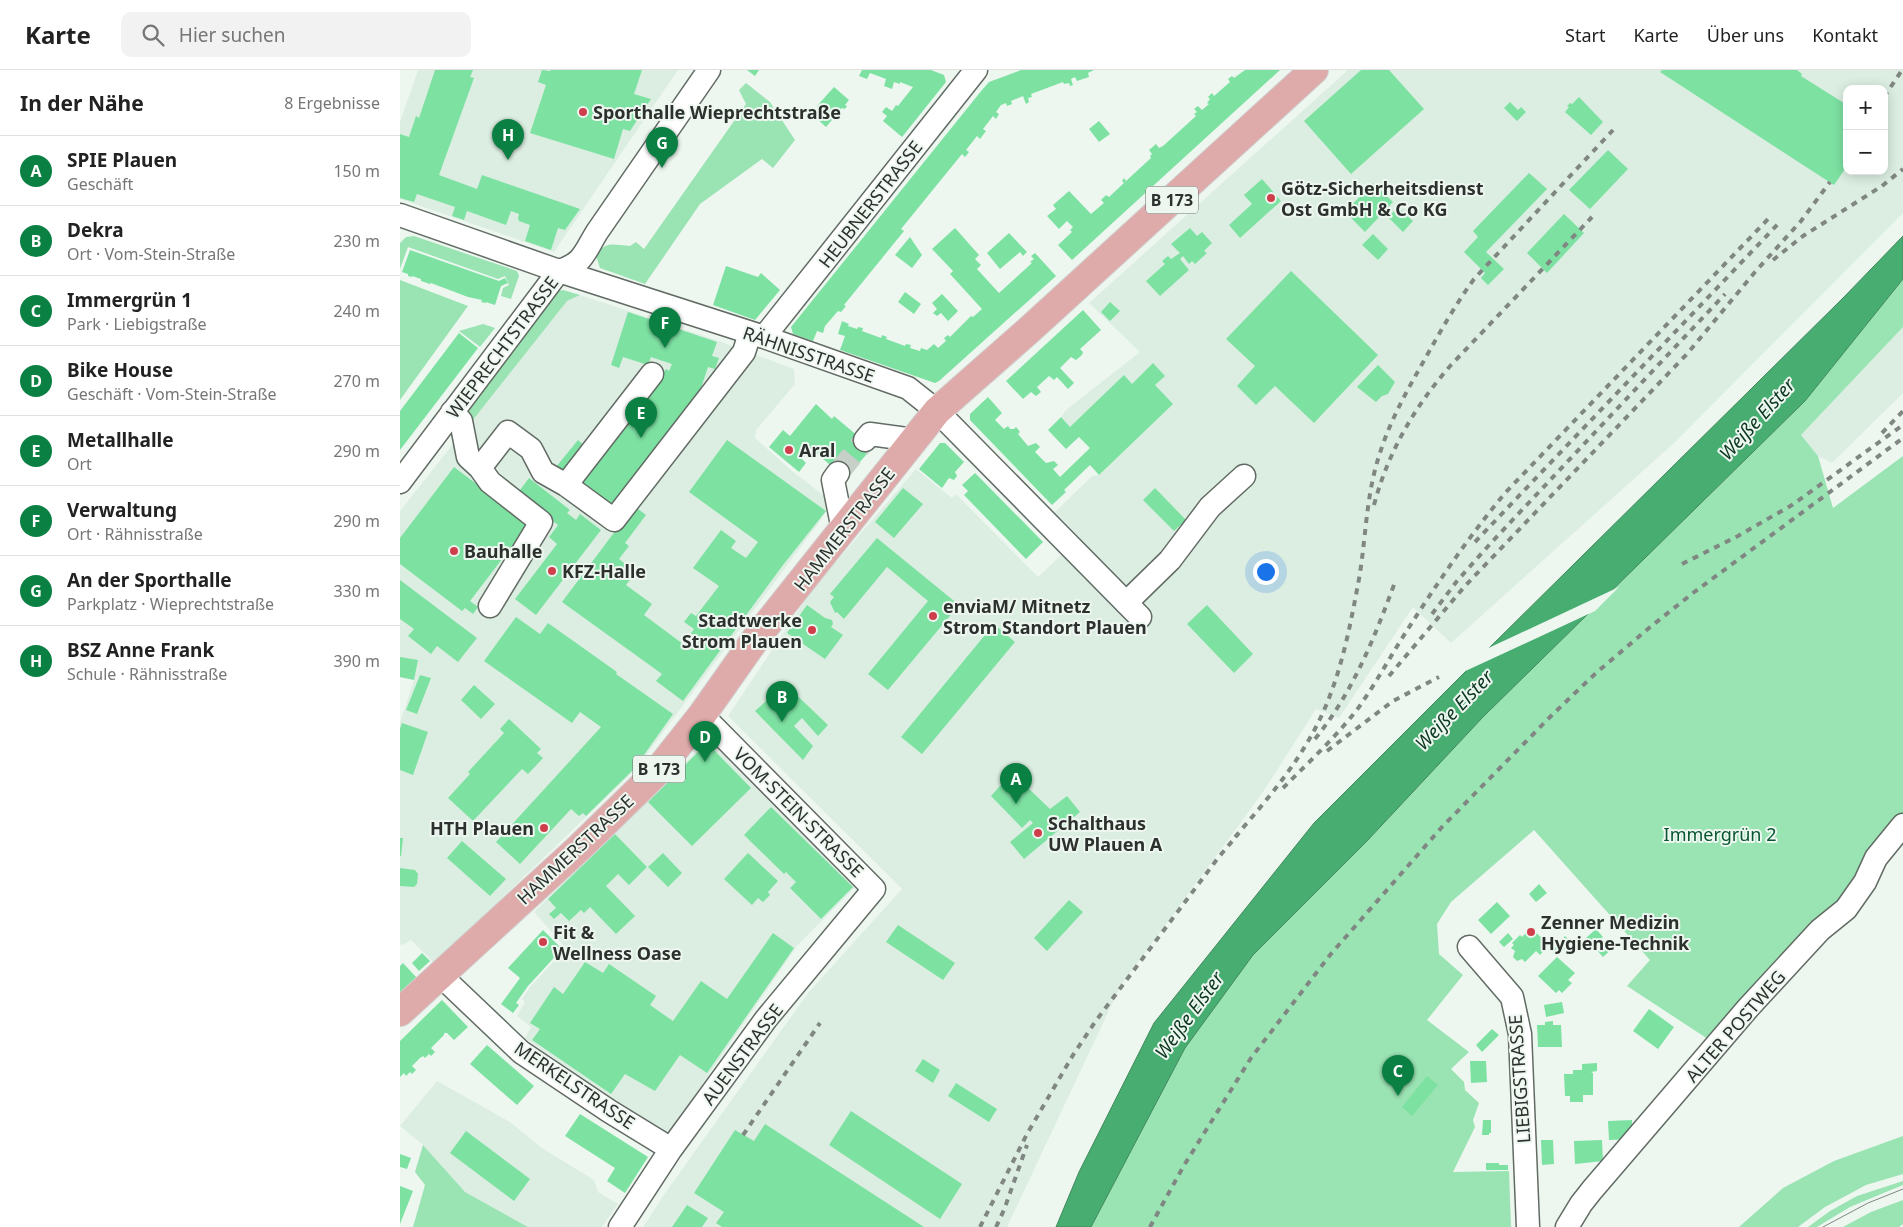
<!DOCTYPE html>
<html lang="de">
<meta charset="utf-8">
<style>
:root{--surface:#fff;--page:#f2f2f2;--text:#222;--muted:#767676;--line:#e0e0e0;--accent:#0b8043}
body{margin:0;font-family:"Noto Sans",sans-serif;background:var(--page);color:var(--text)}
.controls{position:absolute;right:15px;top:15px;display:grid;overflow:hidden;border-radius:10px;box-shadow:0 2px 12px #0003}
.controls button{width:45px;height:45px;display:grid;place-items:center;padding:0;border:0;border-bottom:1px solid var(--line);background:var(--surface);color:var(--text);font:25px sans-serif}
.you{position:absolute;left:865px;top:501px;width:18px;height:18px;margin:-12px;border:4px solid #fff;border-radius:50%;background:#1a73e8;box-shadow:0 0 0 8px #1a73e833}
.badge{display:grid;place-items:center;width:32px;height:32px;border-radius:50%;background:var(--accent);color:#fff;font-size:16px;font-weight:700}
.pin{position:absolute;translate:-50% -41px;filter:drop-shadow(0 1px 2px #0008)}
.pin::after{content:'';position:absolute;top:26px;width:18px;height:15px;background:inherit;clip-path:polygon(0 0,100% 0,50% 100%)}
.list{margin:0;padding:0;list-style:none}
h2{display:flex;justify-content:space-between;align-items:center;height:65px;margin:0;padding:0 20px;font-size:21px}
h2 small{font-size:16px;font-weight:400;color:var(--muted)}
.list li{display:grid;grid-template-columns:32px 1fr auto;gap:15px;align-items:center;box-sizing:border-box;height:70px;padding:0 20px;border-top:1px solid var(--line)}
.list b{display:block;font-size:19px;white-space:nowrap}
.list p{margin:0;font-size:16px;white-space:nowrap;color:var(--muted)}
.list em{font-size:16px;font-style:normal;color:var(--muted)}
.icon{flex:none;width:28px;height:28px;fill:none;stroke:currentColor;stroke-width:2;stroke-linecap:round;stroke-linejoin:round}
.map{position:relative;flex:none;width:1503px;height:1157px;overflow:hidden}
header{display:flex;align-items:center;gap:30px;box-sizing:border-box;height:70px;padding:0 25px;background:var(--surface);border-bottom:1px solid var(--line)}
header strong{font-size:24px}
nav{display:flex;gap:28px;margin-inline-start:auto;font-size:18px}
.search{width:350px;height:45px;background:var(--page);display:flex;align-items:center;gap:12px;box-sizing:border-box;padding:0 18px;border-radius:10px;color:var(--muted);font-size:19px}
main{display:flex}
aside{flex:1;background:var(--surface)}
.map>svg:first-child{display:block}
.built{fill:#dceee1;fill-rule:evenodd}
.green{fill:#9ae3b3}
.water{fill:#48ad71;stroke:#40885d}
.pier{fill:#edf7f0}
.building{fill:#7de1a2}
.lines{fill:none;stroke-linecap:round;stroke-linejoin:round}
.minor-tunnel{stroke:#c7cfc9;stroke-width:22;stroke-dasharray:22 11;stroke-linecap:butt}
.minor-casing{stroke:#626b64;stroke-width:25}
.major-casing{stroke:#d1d2d1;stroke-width:30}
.minor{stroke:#fff;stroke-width:22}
.major{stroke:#dfaaaa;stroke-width:28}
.tram{stroke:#808782;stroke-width:1}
.rail{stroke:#808782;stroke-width:4;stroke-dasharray:6 6;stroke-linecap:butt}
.poi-dot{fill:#cf3f4b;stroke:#edf7f0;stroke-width:2}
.labels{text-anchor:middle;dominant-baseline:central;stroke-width:4;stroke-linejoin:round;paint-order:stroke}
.shield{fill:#edf7f0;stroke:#676c68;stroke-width:1}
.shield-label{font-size:16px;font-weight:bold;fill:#2d312e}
.poi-label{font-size:18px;font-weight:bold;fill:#2d312e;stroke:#edf7f0;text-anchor:start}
.street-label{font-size:18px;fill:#2d312e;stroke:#edf7f0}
.park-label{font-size:18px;fill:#075630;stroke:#edf7f0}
.water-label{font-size:19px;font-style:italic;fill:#0d3820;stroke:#edf7f0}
</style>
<header>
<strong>Karte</strong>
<div class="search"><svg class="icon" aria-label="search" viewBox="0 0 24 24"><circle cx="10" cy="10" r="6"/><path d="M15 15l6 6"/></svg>Hier suchen</div>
<nav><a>Start</a><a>Karte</a><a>Über uns</a><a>Kontakt</a></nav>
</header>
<main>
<aside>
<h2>In der Nähe<small>8 Ergebnisse</small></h2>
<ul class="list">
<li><span class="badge">A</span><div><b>SPIE Plauen</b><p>Geschäft</p></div><em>150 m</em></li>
<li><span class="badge">B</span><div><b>Dekra</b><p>Ort · Vom-Stein-Straße</p></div><em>230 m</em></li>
<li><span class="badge">C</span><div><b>Immergrün 1</b><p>Park · Liebigstraße</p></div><em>240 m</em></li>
<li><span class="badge">D</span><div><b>Bike House</b><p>Geschäft · Vom-Stein-Straße</p></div><em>270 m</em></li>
<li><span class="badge">E</span><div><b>Metallhalle</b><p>Ort</p></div><em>290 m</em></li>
<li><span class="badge">F</span><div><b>Verwaltung</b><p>Ort · Rähnisstraße</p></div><em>290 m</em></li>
<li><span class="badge">G</span><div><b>An der Sporthalle</b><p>Parkplatz · Wieprechtstraße</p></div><em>330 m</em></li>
<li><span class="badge">H</span><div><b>BSZ Anne Frank</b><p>Schule · Rähnisstraße</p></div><em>390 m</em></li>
</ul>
</aside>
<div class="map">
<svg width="1503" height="1157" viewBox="0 0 1503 1157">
<rect width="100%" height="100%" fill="#edf7f0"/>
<path class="built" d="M18 0H278L154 182 0 129V52Z
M948 0H1503V143L1273 374 1051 573 1013 537 939 648 916 639 861 725 721 915 607 1157H243L268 1119 408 923 502 819 328 646 412 520 516 399 552 428 556 424 638 507 680 467 655 442 692 406 699 405 708 397 661 347 666 340 740 282 689 233ZM1447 19H1484V101H1447Z
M180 225 319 271 394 299 395 314 356 360 355 368 392 401 432 432 420 451 235 700 34 893 11 870 3 875 0 874V653L14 610 0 607V441L167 230Z
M1503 257V323L1432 393 1418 386 1401 365Z
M308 670 455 817 397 876 270 1061 261 1063 125 968 131 957 117 946 125 932 122 929 130 917 166 878 134 842Z
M37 1011 110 1052 142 1078 194 1110 198 1122 218 1134 202 1157H128L65 1122 23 1075 0 1056Z"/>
<path class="green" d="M346 13 370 32 395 70 373 98 362 89 300 134 245 214 200 198 196 186C205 170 214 175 230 176L236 172 244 179 346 34 339 20Z
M14 166 117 201 119 206 111 229 101 226 103 218 109 215 105 206 98 209 8 177 0 199V173L6 167Z
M1503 209V257L1401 365 1418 386 1433 438 1503 386V749L1501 752 1495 747 1490 753V762L1463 804 1314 973 1227 916 1250 890 1134 760 1051 832 1037 854 1039 884 1063 905 1027 950 1069 982 1051 999 1064 1012 1065 1020 1079 1033 1073 1050 1075 1057 1053 1102 1109 1101 1111 1157H691L785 978 853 885 967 771 1083 647 1405 331Z
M0 210 68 236 0 330Z
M163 220 180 225 167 231 68 356 65 340 154 222Z
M83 254 95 258 80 277 59 261Z
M1503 1066V1104L1466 1115 1425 1137 1398 1157H1339L1383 1118 1434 1091Z
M23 1075 65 1122 128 1157H13L25 1115 15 1102Z
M1503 1111V1115L1450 1137 1417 1157H1408L1430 1141 1457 1126Z
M1503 1130V1154L1499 1157H1443L1471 1142Z"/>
<path class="water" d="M1503 166V209L1405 331 1083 647 967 771 853 885 785 978 691 1157H656L679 1102 754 953 914 753 1085 582 1444 227Z"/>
<path class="pier" d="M1219 517 1195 541 1059 604 1082 581Z"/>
<path class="building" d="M35 0H73L70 7 74 8 39 105 77 119 82 105 180 139 165 160 158 158 151 180 125 171 130 155 119 151 118 148 119 144 111 141 106 155 67 141 64 150 52 146 55 137 17 124 14 132 0 128V64L9 67 16 46 19 48Z
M142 0 150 1 151 0H242L234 24 251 29 230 61 223 59 214 89 130 63 146 15 138 12Z
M347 0H359L355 6Z
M462 0H531L544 5 546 12 502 67 483 51 487 46 482 42 486 37 492 41 496 35 498 36 513 17 500 12V14L494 12 492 19 484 16 486 9 470 3 467 9 459 6Z
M621 0H694L688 3 689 7 677 11 675 7 671 9 673 15 670 16 669 13 664 14 663 12 631 24 632 27 628 28 629 32 626 34 623 26 611 31 612 34 607 36 606 33 601 35 596 42 599 44 596 49 593 46 583 59 586 61 580 69 577 66 566 80 569 82 565 87 562 84 501 159 504 161 444 235 446 236 441 242 438 241 425 256 423 263 417 261 413 271 393 264 391 257 582 20 589 12Z
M845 0H880L672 190 658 175 672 162 670 160 673 157 667 151 659 159 647 146 656 139 653 135 669 121 691 144 704 133 701 130 706 125 709 127 724 113 722 111 724 108 726 111 751 88 750 86 752 84 749 80 756 74 759 78 763 76 796 46 794 44 797 42 794 39 798 36 802 40 809 34 807 33 810 29 808 27 812 23 814 26 830 12 828 9 832 6 834 8Z
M961 0H989L1024 39 951 104 904 51Z
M1262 0H1397L1402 4 1401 6 1447 35V96L1434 115 1260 2Z
M434 17 449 30 445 35 447 36 445 39 442 38 426 57 415 47 421 41 417 39V36Z
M1179 27 1203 52 1191 65 1165 42 1169 37 1167 36 1170 33 1172 34Z
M1110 32 1118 40 1121 37 1126 42 1117 51 1104 38Z
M699 51 710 64 699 72 689 59Z
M1208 80 1228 99 1190 139 1169 120Z
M1129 103 1147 119 1086 182 1104 199 1088 215 1081 208 1085 203 1064 182 1078 167 1073 161Z
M862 109 881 131 840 168 829 155 852 134 844 125Z
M973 113 993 132 965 162 945 142Z
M998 137 1013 151 1003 162 988 147Z
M1164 144 1184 163 1147 203 1127 183Z
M555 158 579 185 575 189 581 195 577 199 599 223 632 193 630 192 634 189 631 186 635 183 656 206 539 311 535 313 440 280 445 266 438 264 442 251 449 254 448 256 457 259 458 257 463 258 462 261 481 268 482 265 487 267 486 269 505 276 506 274 511 275 510 278 520 281 521 278 527 280 534 274 538 278 546 271 544 268 548 265 550 267 571 246 573 247 582 239 550 204 553 201 532 179Z
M790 158 797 166 802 162 812 173 804 181 807 183 795 194 792 191 789 194 783 186 780 189 789 200 760 226 746 211 765 194 762 191 768 186 771 189 780 183 771 174Z
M609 163 627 182 623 186 620 182 600 199 587 183Z
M973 164 988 179 978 190 962 175Z
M510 167 522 185 512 198 495 185Z
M10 180 99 211 105 208 108 213 101 216 95 235 86 232V233L81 232 82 230 68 227 31 213 30 214 21 211V209L12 206V207L8 206V204L2 202Z
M326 196 358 207 361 203 380 220 355 250 313 235Z
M891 201 978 285 914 353 875 316 856 335 837 316 855 296 826 269Z
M505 222 521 234 514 244 498 232Z
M542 224 558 241 548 251 541 243 537 246 533 243 537 239 532 233Z
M710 232 720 241 710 251 701 242Z
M683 240 701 260 680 279 683 282 682 285 676 290 671 287 660 298 674 313 668 319 657 307 654 310 649 306 637 317 641 322 636 326 631 322 623 329 606 311Z
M228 242 317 272 312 286 319 288 315 299 308 297 299 324 217 438 181 411 266 299 269 301 272 294 251 287 248 295 223 287 219 298 211 295Z
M59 263 78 278 0 380V341Z
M753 293 765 306 755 315 773 334 699 405 690 395 664 420 666 422 652 435 570 350V344L588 327 602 343 595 350 604 359 608 356 610 359H614L616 357 620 362 618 364 628 376 636 373 640 377 635 382 646 393 654 391 658 395 653 399 660 407 690 378 679 367 666 379 648 360 661 347 670 357 724 305 732 314Z
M978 295 995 312 988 324 982 326 976 332 957 317Z
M416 334 432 349 434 346 472 378 446 408 411 379 402 389 406 393 399 402 369 377 383 360 390 366Z
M178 370 187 378 166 405 156 397Z
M327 370 426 441 383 495 283 631 256 611 262 604 162 532 234 436 246 445 225 473 229 476 219 489 236 502 226 515 252 534 244 545 283 574 294 559 284 552 291 543 296 546 319 516 293 498 321 460 336 471 331 478 346 488 358 472 289 422Z
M540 373H545L564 392 555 402 557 406 554 410 549 408 542 418 519 399Z
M54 397 129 454 70 531 78 537 73 544 65 538 62 541 0 494V468Z
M575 403 643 472 626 489 564 425 568 421 562 415Z
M129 408 170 440 167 443 176 450 180 444 201 460 136 545 115 529 157 474 149 467 158 455 117 424Z
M503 418 523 434 494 468 475 452Z
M755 418 786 450 774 461 743 430Z
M477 468 559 535 488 620 468 604 528 531 487 497 444 549 437 542 435 543 430 532 434 527 430 524Z
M0 510 77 568 58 592 37 576 31 584 8 566 14 559 0 549Z
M407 535 425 548 432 550 433 554 431 557 443 565 425 589 387 563Z
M807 535 853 584 834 603 787 554Z
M116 547 140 564 148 553 217 602 216 604 273 644 234 699 186 746 183 743 179 746 171 739 120 794 96 772 201 657 180 642 172 653 84 591Z
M594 554 615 572 522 684 501 667Z
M0 587 18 590 14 610 0 607Z
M20 605 31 608 17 644 6 640Z
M385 614 428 655 418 666 402 648 394 656 413 676 403 690 355 641Z
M74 615 95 634 81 649 61 630Z
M109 649 141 679 137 683 143 688 128 704 122 699 73 751 48 728 70 704 68 702 104 663 100 659Z
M2 653 28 662 13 705 0 700V659Z
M307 673 351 718 292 776 248 732Z
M608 707 624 720 627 717 650 739 667 726 680 742 624 789 610 772 633 753 630 750 622 758 591 726Z
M371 737 453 817 421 849 390 818 396 812 386 802 384 804 344 765Z
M215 764 247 797 229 815 218 804 206 816 235 846 216 864 190 837 184 843 181 840 169 851 161 843 154 849 149 844 156 838 148 829Z
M0 768H3L1 786H0Z
M62 771 106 809 90 826 47 788Z
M263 783 282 803 268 817 248 797Z
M348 783 378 811 368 822 370 825 363 832 358 828 352 835 324 809Z
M0 798 15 800 18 804 17 814 14 817 0 816Z
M1139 814 1147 823 1136 832 1129 824Z
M669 830 683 842 647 881 634 868Z
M1097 832 1110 846 1091 864 1078 850Z
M498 855 555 893 543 910 486 872Z
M1131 858 1145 871 1144 873 1148 876 1140 885 1136 881 1125 892 1122 889 1117 891 1113 887 1115 881 1111 878 1114 875 1112 873 1120 865 1122 867Z
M1196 859 1203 867 1201 868 1212 879 1203 887 1186 868Z
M143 860 162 879 128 916 116 933 119 935 113 943 101 934 120 908 108 898Z
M373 863 394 878 307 1003 280 985 255 1021 225 1004 211 1024 132 970 140 959 130 953 154 917 163 924 185 892 203 903 209 894 256 926 250 935 273 951 301 911 327 929Z
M1108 863 1113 869 1104 877 1099 872Z
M1165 866 1172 873 1156 886 1152 881Z
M22 883 30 891 19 901 12 893Z
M1157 887 1175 903 1168 910 1172 913 1162 923 1159 920 1156 923 1138 906Z
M3 893 17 908 0 925V896Z
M42 930 68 957 54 970 47 963H44V965L31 978 35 982 31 986 29 984 25 988 23 986 20 988 12 996 16 1000 12 1004 10 1002 6 1006 4 1003 0 1007V971Z
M1162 932 1164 943 1146 947 1144 935Z
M1249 939 1274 957 1258 979 1233 961Z
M1153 951V955H1161L1162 977H1138L1137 955H1145V952Z
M1092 959 1099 965 1082 982 1076 975Z
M87 975 134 1016 117 1035 70 994Z
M523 989 540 1000 533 1013 515 1001Z
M1070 991H1086L1087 1012 1071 1013Z
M1197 993V1001L1191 1002 1193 1003V1025H1183V1032H1170V1026H1165L1164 1004H1173V1000H1182V994Z
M1027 1006 1038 1015 1012 1046 1002 1037Z
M556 1013 597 1039 589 1052 548 1026Z
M451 1041 562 1114 540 1149 429 1075Z
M180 1044 248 1087 225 1123 207 1111 215 1098 165 1066Z
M1083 1050H1091V1063H1089V1065H1082Z
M1232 1050 1233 1069 1209 1070 1208 1051Z
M365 1054 524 1157H322L316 1153 324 1142 294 1123 335 1060 354 1071Z
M66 1061 130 1109 114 1131 50 1083Z
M1141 1070H1153L1154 1094 1142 1095Z
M1202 1070 1203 1091 1175 1094 1174 1071Z
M0 1084 11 1088 7 1099 0 1097Z
M1086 1093H1099V1095H1108V1100H1086Z
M0 1116 13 1121 0 1154Z
M287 1135 308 1148 302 1157H272Z"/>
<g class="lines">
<path class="minor-tunnel" d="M438 403 465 370"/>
<g class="minor-casing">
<path id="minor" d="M0 145 159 201 364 267 508 318 537 341 740 547
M364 267 576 0
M252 304 166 415 214 450 344 282 350 263
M52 342 61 351 68 387 80 398 108 362 131 379 143 402 166 415
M465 370 470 364 514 370
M80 398 90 412 141 452 90 536
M438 403 433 410 443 460
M0 412 159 201C184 193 184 183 197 162L309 0
M726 533 770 490 810 437 844 406
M1069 877 1112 927 1120 964 1128 1157
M39 904 121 982 209 1041 271 1079
M220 1157 271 1079 366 949 474 819 302 645
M1167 1157 1181 1134 1192 1120 1348 938 1420 860 1446 839 1465 812 1476 788 1503 755"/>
</g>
<g class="major-casing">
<path id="major" d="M0 942 179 778 256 703 302 645 357 567 537 341 629 260 914 0"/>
</g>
<use href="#minor" class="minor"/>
<use href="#major" class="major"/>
<path class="tram" d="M1423 1157 1468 1133 1503 1119"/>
<path class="rail" d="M1484 27 1502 0
M1373 190 1403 166 1482 116 1503 99
M1482 363 1503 341
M974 435C988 382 1015 336 1051 295L1192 147
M1075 472 1378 154
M1282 494 1338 466 1392 435 1503 355
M1032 544 1057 511 1090 474 1325 224
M989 606 1065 516 1287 284 1355 202 1401 151 1430 112
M915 669C953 622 974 569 995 512
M927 681 993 631 1039 607
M883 718C909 692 937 666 959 637 976 613 990 587 1006 562 1036 515 1069 466 1106 422L1370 147
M835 767C866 731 898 694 919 651 941 606 950 557 959 509 966 468 966 426 979 386 990 350 1008 319 1026 287 1041 260 1056 234 1074 209L1213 60
M343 1065 420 953
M580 1157 627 1064 673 985 695 952 818 788 839 763
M596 1157 604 1140 627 1075
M750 1157 783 1097 851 988 930 885 1042 757 1152 645 1196 603 1249 558 1293 523 1503 368"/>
</g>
<g class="poi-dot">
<circle cx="183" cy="42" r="5"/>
<circle cx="871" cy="128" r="5"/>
<circle cx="389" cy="380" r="5"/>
<circle cx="54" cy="481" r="5"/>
<circle cx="152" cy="501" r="5"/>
<circle cx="533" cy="546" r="5"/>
<circle cx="412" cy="560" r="5"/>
<circle cx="144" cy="758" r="5"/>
<circle cx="638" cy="763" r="5"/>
<circle cx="1131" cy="862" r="5"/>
<circle cx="143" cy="872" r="5"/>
</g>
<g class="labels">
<g class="shield">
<rect x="746" y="116.5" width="52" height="27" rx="4"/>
<rect x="233" y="685.5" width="52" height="27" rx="4"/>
</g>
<g class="shield-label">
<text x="772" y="130">B 173</text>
<text x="259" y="699">B 173</text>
</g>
<g class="poi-label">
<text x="193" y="42">Sporthalle Wieprechtstraße</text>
<text x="881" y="118">Götz-Sicherheitsdienst<tspan x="881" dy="21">Ost GmbH &amp; Co KG</tspan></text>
<text x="399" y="380">Aral</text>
<text x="64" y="481">Bauhalle</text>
<text x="162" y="501">KFZ-Halle</text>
<text x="543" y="536">enviaM/ Mitnetz<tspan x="543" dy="21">Strom Standort Plauen</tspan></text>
<text x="402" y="550" text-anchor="end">Stadtwerke<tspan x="402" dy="21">Strom Plauen</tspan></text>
<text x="648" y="753">Schalthaus<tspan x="648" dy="21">UW Plauen A</tspan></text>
<text x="134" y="758" text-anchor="end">HTH Plauen</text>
<text x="1141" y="852">Zenner Medizin<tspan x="1141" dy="21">Hygiene-Technik</tspan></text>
<text x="153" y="862">Fit &amp;<tspan x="153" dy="21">Wellness Oase</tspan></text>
</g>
<g class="street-label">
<text transform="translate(470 134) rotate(-52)">HEUBNERSTRASSE</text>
<text transform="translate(102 277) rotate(-53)">WIEPRECHTSTRASSE</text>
<text transform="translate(409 284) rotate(19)">RÄHNISSTRASSE</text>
<text transform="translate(444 459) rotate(-52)">HAMMERSTRASSE</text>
<text transform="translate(399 742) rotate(45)">VOM-STEIN-STRASSE</text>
<text transform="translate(175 779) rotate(-43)">HAMMERSTRASSE</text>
<text transform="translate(1335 956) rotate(-49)">ALTER POSTWEG</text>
<text transform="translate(342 984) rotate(-53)">AUENSTRASSE</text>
<text transform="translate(1119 1009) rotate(-94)">LIEBIGSTRASSE</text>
<text transform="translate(175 1015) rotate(34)">MERKELSTRASSE</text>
</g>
<g class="park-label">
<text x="1320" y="764">Immergrün 2</text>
</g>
<g class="water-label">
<text transform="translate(1357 349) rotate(-48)">Weiße Elster</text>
<text transform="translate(1054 640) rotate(-46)">Weiße Elster</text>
<text transform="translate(789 945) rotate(-54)">Weiße Elster</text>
</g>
</g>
</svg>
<div class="controls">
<button>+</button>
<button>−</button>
</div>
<div class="you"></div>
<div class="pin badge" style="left:616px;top:734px">A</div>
<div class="pin badge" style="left:382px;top:652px">B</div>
<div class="pin badge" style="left:998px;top:1026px">C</div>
<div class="pin badge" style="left:305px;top:692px">D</div>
<div class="pin badge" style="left:241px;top:368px">E</div>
<div class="pin badge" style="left:265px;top:278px">F</div>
<div class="pin badge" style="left:262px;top:98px">G</div>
<div class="pin badge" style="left:108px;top:90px">H</div>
</div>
</main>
